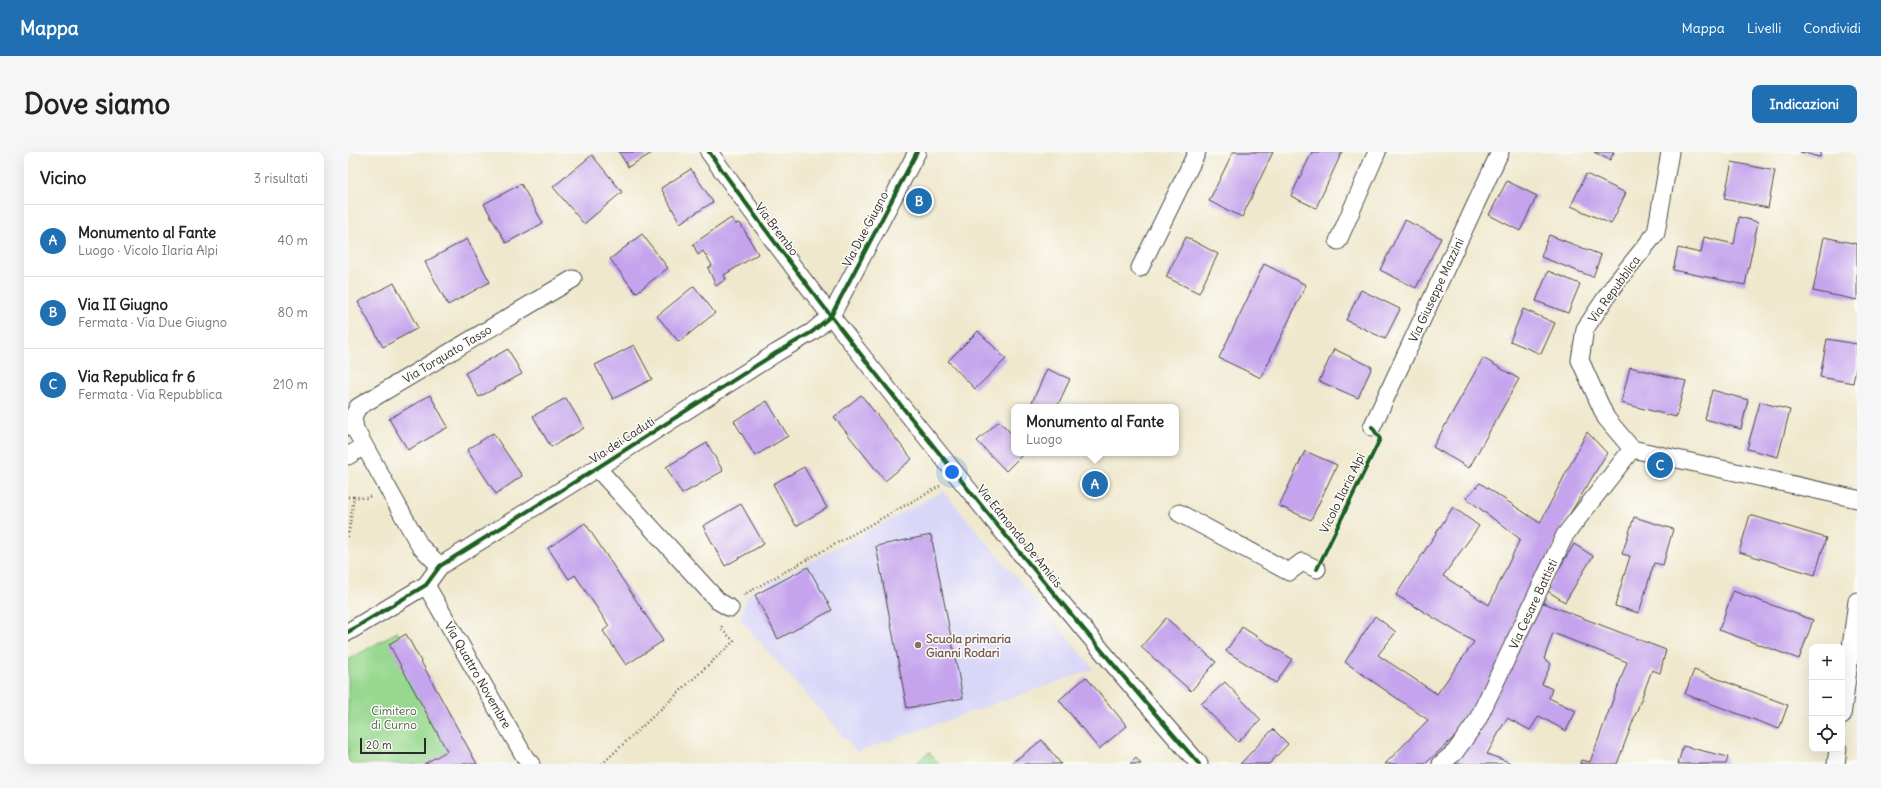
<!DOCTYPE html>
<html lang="it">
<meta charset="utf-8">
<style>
:root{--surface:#fff;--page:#f6f6f6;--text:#222;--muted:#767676;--line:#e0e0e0;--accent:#1f6fb2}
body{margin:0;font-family:Delius,sans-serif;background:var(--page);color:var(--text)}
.controls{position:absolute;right:12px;bottom:12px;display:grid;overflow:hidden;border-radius:8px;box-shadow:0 4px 16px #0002}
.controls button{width:36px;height:36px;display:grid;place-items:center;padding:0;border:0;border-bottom:1px solid var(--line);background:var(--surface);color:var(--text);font:20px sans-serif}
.scale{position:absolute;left:12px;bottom:10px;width:66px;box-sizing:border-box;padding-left:4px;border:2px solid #2b2b2b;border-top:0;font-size:11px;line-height:14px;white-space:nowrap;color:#2b2b2b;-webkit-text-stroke:3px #fdfcf7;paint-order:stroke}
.you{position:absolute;left:604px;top:320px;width:14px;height:14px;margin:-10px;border:3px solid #fff;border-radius:50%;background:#1a73e8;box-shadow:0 0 0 6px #1a73e833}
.badge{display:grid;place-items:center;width:26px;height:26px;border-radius:50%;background:var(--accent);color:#fff;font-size:13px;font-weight:700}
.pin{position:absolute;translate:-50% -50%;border:2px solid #fff;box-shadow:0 1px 4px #0006}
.popup{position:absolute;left:663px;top:252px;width:168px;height:52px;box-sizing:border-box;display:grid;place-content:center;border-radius:8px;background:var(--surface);filter:drop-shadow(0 1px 3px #0005);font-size:13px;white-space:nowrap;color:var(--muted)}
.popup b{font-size:15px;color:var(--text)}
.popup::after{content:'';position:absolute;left:50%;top:100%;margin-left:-8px;border:8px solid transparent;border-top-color:var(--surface)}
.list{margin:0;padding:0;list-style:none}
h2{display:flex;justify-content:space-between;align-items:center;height:52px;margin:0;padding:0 16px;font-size:17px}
h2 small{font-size:13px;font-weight:400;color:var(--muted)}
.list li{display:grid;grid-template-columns:26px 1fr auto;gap:12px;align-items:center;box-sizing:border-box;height:72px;padding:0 16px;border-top:1px solid var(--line)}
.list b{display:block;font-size:15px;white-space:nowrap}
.list p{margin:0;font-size:13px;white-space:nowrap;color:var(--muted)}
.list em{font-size:13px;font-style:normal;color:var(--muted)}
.icon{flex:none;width:22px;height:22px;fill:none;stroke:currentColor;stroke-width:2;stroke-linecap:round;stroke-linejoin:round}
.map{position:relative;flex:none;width:1509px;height:612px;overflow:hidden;border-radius:8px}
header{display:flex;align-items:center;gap:24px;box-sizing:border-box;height:56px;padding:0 20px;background:var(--accent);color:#fff}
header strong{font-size:19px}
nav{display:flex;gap:22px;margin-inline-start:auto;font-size:14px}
.intro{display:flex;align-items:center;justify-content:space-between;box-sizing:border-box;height:96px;padding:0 24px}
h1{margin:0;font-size:28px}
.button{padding:10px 18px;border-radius:8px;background:var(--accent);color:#fff;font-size:14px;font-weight:700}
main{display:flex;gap:24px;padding:0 24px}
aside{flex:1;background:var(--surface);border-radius:8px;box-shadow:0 4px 16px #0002}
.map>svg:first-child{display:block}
.built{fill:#d9d7f8}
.green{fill:#97d88f;stroke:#61825d}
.building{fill:#c5a4ed}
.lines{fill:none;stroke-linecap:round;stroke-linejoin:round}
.street-casing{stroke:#484743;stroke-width:19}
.path{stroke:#484743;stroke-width:2.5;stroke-dasharray:1 3;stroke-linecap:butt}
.street{stroke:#fff;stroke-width:17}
.cycleway-casing{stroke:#fdfcf7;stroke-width:6}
.cycleway{stroke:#1b5e20;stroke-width:4}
.education-dot{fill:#8d6e63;stroke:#fdfcf7;stroke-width:1.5}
.labels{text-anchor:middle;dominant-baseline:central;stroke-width:3;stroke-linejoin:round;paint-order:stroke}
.street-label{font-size:12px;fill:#2b2b2b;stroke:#fdfcf7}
.education-label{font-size:12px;font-weight:bold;fill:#785e54;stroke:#fdfcf7;text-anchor:start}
.park-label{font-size:12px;fill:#4b5f49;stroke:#fdfcf7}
</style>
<header>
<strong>Mappa</strong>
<nav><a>Mappa</a><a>Livelli</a><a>Condividi</a></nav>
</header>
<div class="intro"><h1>Dove siamo</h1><a class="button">Indicazioni</a></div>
<main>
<aside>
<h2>Vicino<small>3 risultati</small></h2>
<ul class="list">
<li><span class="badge">A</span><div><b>Monumento al Fante</b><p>Luogo · Vicolo Ilaria Alpi</p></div><em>40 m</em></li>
<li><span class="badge">B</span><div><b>Via II Giugno</b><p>Fermata · Via Due Giugno</p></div><em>80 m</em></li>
<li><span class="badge">C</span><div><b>Via Republica fr 6</b><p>Fermata · Via Repubblica</p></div><em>210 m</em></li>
</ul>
</aside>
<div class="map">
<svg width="1509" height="612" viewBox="0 0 1509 612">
<rect width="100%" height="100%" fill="#fdfcf7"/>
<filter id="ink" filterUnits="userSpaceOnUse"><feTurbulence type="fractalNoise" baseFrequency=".025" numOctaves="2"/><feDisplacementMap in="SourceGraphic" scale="8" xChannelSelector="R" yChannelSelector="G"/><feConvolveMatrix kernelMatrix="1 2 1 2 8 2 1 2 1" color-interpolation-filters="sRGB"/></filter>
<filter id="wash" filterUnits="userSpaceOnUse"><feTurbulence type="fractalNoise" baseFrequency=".012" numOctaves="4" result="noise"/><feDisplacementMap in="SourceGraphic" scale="16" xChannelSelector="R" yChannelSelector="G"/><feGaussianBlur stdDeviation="0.9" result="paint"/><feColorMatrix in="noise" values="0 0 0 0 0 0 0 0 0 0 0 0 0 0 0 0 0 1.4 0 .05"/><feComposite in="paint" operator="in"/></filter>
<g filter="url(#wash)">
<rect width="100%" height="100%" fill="#efe8cd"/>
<path class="built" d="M595 339 746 517 509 600 392 468 399 443Z"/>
<path class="green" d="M49 480 115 591 116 612H0V508Z
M581 600 591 612H567Z"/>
<g id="blocks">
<path class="building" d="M271 0H304V1L280 15Z
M885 0H925L894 65 861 49Z
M964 0H994L968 56 943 44Z
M1246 0H1266L1262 8Z
M1452 0H1473L1472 5Z
M244 3 274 40 236 72 205 35Z
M1384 10 1427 19 1420 56 1376 47Z
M343 17 365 50 332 71 313 36Z
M1238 22 1278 41 1263 72 1223 54Z
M1159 29 1189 44 1172 79 1141 63Z
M173 32 195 71 158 91 136 52Z
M1391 65 1410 70 1397 133 1325 118 1330 96 1353 101 1356 85 1386 92Z
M383 66 387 72 392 71 410 102 376 123 378 127 368 134 360 116 364 113 355 99 350 103 345 92Z
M1057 68 1093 86 1068 136 1032 118Z
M294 82 320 116 288 141 262 107Z
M1201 83 1253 103 1245 125 1193 105Z
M838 85 870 102 851 141 818 125Z
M1476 85 1509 92V148L1465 139Z
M119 87 142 130 100 153 77 110Z
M916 112 958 133 913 226 871 206Z
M1200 119 1232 132 1220 161 1188 149Z
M46 131 70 176 35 195 10 150Z
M346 134 367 161 331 190 309 164Z
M1013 138 1052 157 1037 187 998 168Z
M1175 157 1207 171 1193 202 1162 189Z
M630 179 658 207 627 237 600 209Z
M1479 187 1509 192V211L1505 231 1472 225Z
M286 193 304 227 265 247 247 213Z
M160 197 174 222 131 245 117 221Z
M986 197 1024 215 1010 246 971 229Z
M1135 206 1171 227 1121 316 1085 295Z
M1282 215 1338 229 1328 265 1273 251Z
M699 217 722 227 709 255H682Z
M1364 238 1400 248 1393 277 1357 267Z
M82 243 100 275 60 298 41 267Z
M513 243 564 307 537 329 486 265Z
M218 246 236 276 203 295 185 264Z
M419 249 440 284 407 304 386 269Z
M1412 250 1442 258 1430 305 1399 297Z
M651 269 666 284V301H676L658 319 629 289Z
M1239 280 1259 301 1217 370 1126 567 1077 612H1037L1080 568 997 510 1027 464 1048 480 1030 503 1089 542 1126 490 1048 443 1105 355 1131 374 1095 424 1141 453 1172 387 1118 346 1132 331 1192 371Z
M145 281 174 324 148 342 119 298Z
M359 291 375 319 334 342 318 315Z
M957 299 989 313 963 368 931 354Z
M456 315 479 356 448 374 425 332Z
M393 352 416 392 377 414 355 374Z
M1402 363 1478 386 1467 423 1391 400Z
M1286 365 1325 377 1315 413 1306 411 1291 461 1267 454 1282 404 1274 402Z
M237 371 315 489 278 513 255 479 261 474 227 423 221 427 200 396Z
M583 383 615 546 559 556 528 394Z
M1226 392 1245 404 1217 450 1198 438Z
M460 415 484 458 430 487 407 443Z
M1385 439 1465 468 1451 507 1371 478Z
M1193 450 1318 498 1312 521 1304 518 1269 612H1232L1233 608 1242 610 1279 510 1205 481 1196 507 1203 512 1194 532 1204 537 1201 546 1228 559 1218 579 1191 564 1182 578 1159 566 1139 602 1166 612H1103Z
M818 466 868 510 843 539 793 495Z
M894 475 944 507 928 531 878 499Z
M58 482 129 612H76L99 599 41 492Z
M1346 518 1440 553 1431 577 1337 542Z
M738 525 779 574 751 597 711 548Z
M877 530 913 568 890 590 853 552Z
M925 577 940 592 921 612H892Z
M694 588 713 612H667L665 610Z
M1335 594 1380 605 1378 612H1330Z
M788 606 793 612H782Z"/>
</g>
</g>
<g filter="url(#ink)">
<use href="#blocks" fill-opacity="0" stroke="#484743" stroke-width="1"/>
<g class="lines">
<g class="street-casing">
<path id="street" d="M361 0C452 128 551 252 650 374 716 454 782 534 851 612
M1322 0 1308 81 1267 132 1237 177 1232 208 1258 266 1284 297 1509 347
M990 89 1029 0
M792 116 849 0
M1024 275 1152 0
M0 304 16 294
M249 316 370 449 382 456
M831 361 941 420 954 410 969 417
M92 414 72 394 7 277 5 265 10 255 225 127
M78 433 178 607 183 612
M0 480 78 433 92 414 249 316 428 201 464 180 483 164 569 0
M1494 564 1509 449
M1093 612 1107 600 1129 569 1217 383 1284 297
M1488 612 1490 597"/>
</g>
<path class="path" d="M0 345H6
M0 385 6 345 19 346 23 344
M395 443 592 334
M254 612 386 489 373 477 374 474"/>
<use href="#street" class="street"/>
<g class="cycleway-casing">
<path id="cycleway" d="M361 0C452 128 551 252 650 374 716 454 782 534 851 612
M969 417 1032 287 1024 275
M0 480 78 433 92 414 249 316 428 201 464 180 483 164 569 0"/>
</g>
<use href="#cycleway" class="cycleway"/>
</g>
</g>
<circle class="education-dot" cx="570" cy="493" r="4"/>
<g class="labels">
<g class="street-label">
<text transform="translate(429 77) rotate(53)">Via Brembo</text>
<text transform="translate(517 77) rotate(-62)">Via Due Giugno</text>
<text transform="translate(1266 137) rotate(-54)">Via Repubblica</text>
<text transform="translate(1088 138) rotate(-65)">Via Giuseppe Mazzini</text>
<text transform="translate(99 202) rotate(-31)">Via Torquato Tasso</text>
<text transform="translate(274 288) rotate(-33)">Via dei Caduti</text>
<text transform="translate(994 341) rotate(-64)">Vicolo Ilaria Alpi</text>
<text transform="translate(672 384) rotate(51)">Via Edmondo De Amicis</text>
<text transform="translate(1185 452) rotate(-65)">Via Cesare Battisti</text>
<text transform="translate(130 523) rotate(60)">Via Quattro Novembre</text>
</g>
<g class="education-label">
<text x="578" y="486">Scuola primaria<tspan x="578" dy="14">Gianni Rodari</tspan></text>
</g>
<g class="park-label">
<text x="46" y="558">Cimitero<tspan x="46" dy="14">di Curno</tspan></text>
</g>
</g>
</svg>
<div class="controls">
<button>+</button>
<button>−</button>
<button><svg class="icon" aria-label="locate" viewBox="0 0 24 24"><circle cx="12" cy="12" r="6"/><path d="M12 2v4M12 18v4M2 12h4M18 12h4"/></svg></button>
</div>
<div class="scale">20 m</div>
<div class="you"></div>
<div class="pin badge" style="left:747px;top:332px">A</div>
<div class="popup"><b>Monumento al Fante</b>Luogo</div>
<div class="pin badge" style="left:571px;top:49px">B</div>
<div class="pin badge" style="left:1312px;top:313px">C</div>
</div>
</main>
